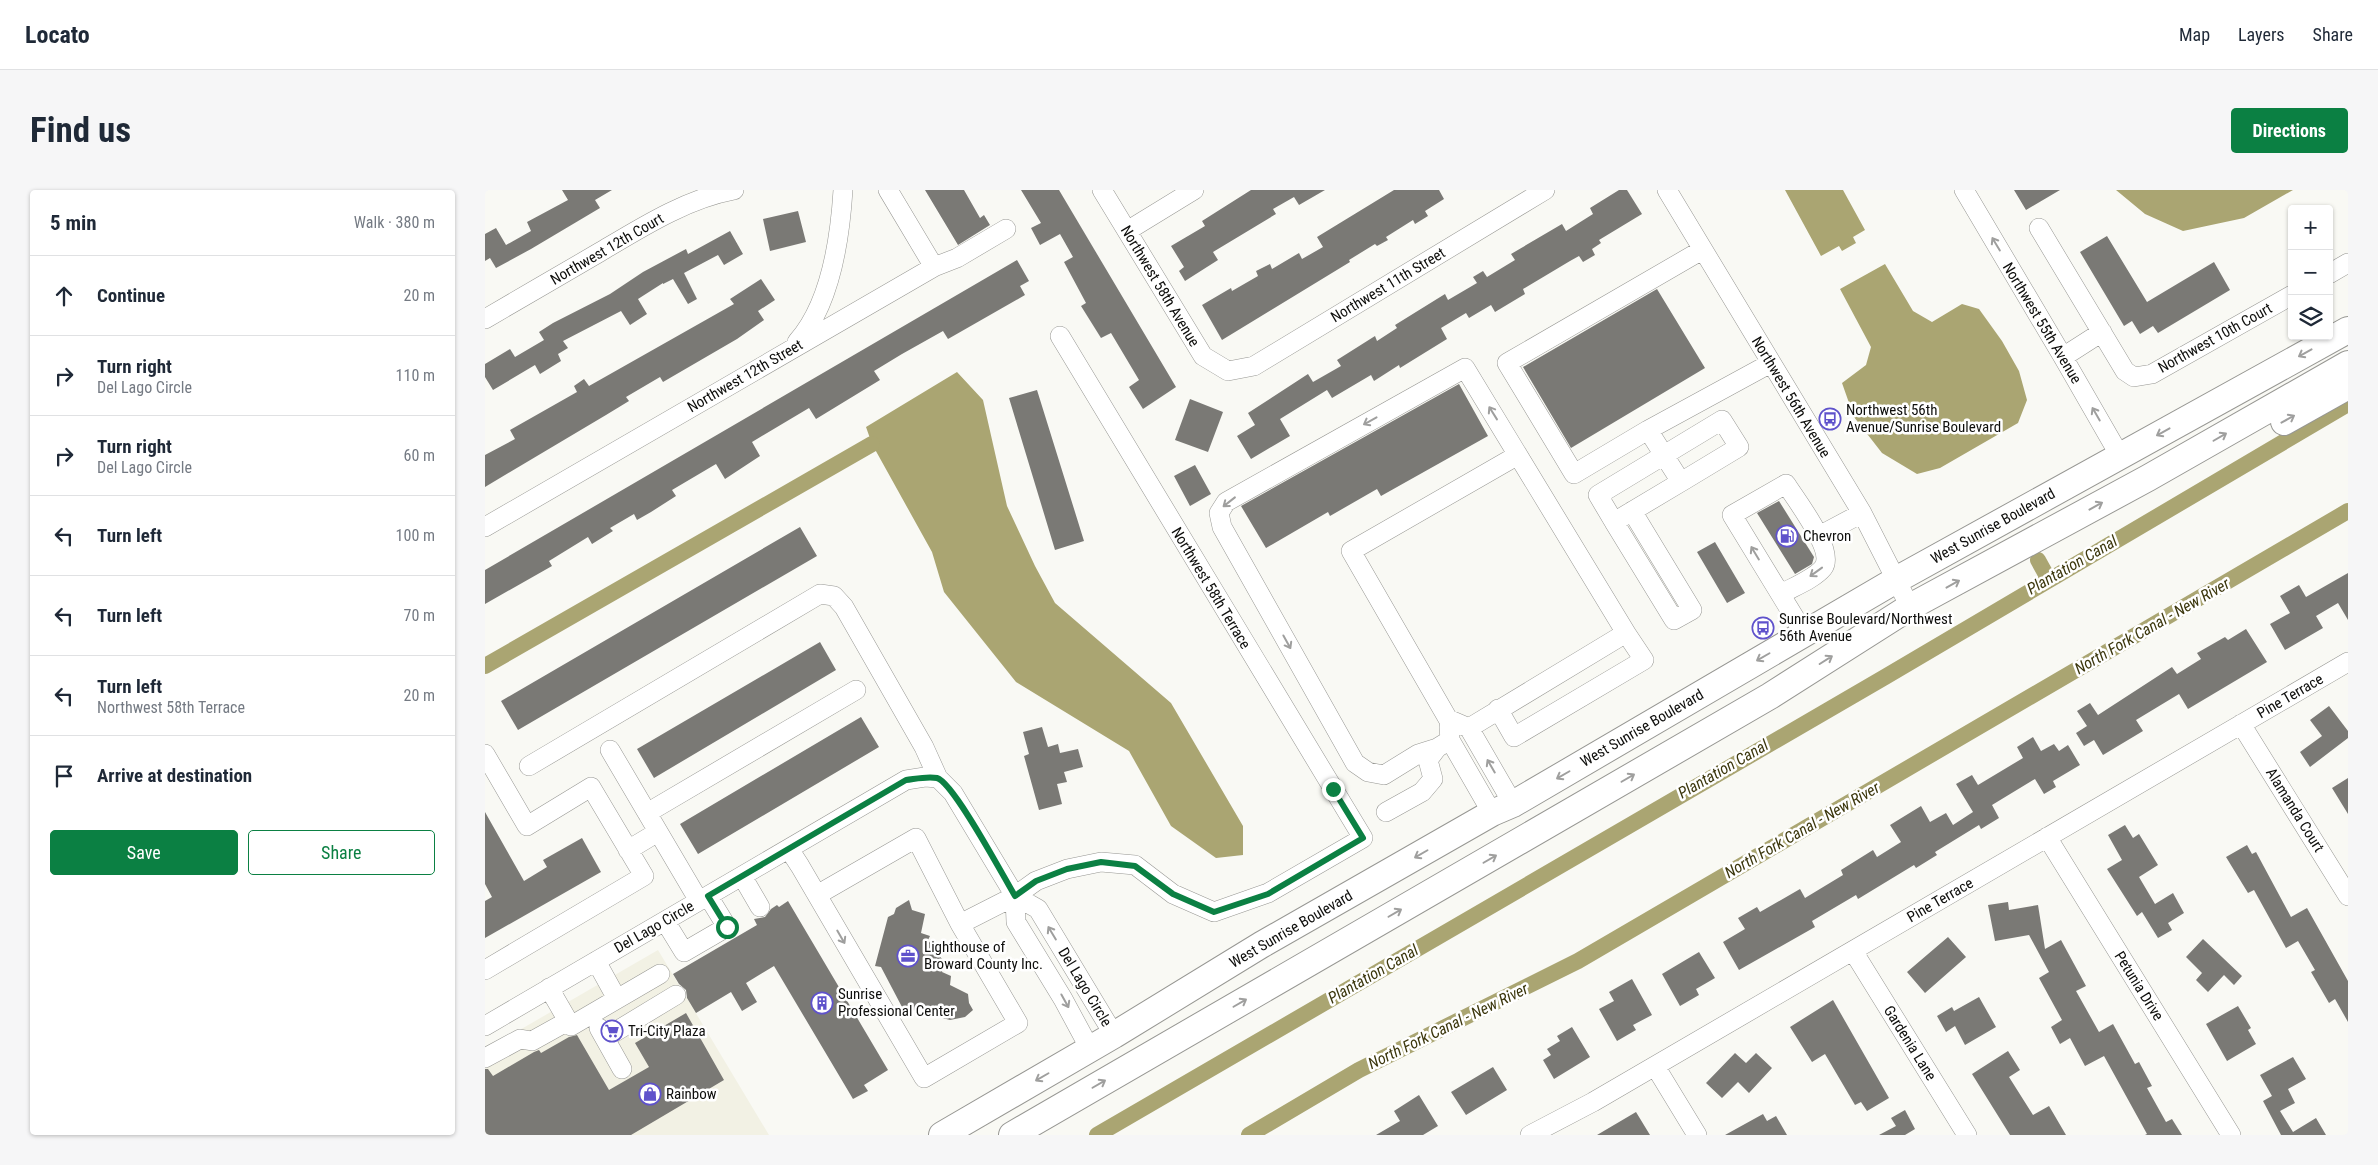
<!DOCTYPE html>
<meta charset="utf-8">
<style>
:root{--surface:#fff;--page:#f6f6f7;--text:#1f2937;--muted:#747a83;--line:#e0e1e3;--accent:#0b8043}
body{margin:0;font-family:"Roboto Condensed",sans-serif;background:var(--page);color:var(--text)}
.controls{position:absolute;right:15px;top:15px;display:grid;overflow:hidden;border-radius:5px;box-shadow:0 1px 4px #0004}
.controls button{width:45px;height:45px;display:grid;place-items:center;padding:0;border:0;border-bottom:1px solid var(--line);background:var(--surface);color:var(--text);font:25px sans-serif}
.stop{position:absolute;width:15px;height:15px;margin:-11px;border:4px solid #0b8043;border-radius:50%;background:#fff}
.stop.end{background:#0b8043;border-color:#fff;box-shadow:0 1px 5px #0008}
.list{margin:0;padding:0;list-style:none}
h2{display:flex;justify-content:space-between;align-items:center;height:65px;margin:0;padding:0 20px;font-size:21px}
h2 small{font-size:16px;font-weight:400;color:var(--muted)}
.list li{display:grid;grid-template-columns:32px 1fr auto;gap:15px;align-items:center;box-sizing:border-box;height:80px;padding:0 20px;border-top:1px solid var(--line)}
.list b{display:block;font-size:19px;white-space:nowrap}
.list p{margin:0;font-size:16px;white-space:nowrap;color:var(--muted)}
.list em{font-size:16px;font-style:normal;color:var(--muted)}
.actions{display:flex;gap:10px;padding:15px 20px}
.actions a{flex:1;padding:11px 0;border:1px solid var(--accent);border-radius:5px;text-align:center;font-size:18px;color:var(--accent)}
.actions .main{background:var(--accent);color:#fff}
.icon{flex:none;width:28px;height:28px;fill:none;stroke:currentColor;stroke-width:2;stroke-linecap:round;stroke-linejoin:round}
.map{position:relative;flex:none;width:1863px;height:945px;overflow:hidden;border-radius:5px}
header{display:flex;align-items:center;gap:30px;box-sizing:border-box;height:70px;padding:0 25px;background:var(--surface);border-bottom:1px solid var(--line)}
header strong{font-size:24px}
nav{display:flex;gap:28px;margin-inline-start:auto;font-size:18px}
.intro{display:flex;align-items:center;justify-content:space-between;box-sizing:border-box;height:120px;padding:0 30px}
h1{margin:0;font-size:35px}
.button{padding:12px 22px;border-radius:5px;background:var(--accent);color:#fff;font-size:18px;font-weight:700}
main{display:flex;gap:30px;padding:0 30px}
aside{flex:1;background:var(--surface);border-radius:5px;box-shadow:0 1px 4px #0004}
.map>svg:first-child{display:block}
.built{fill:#f2f1e4}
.water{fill:#aaa572}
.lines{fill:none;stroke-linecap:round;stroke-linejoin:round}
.canal{stroke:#aaa572;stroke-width:16}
.building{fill:#7a7975}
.minor-casing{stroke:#979793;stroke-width:20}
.highway-casing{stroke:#979793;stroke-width:28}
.minor{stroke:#fff;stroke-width:19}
.highway{stroke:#fff;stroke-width:26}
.oneway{stroke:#9f9f9e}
.route{stroke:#0b8043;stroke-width:6}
.labels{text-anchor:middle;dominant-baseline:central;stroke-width:5;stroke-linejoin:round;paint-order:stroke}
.street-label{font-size:15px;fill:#0e0e0c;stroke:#fff}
.poi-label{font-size:15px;fill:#0e0e0c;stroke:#fff;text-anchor:start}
.water-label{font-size:16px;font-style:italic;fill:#3b360c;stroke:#fff}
</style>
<header>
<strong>Locato</strong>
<nav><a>Map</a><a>Layers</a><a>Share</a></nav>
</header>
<div class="intro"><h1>Find us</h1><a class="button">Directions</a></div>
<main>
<aside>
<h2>5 min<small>Walk · 380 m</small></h2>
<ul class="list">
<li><svg class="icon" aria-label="ahead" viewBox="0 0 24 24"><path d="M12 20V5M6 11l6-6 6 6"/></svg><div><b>Continue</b></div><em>20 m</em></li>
<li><svg class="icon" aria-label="right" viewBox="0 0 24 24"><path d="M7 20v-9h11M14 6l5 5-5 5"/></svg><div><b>Turn right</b><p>Del Lago Circle</p></div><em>110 m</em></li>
<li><svg class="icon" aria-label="right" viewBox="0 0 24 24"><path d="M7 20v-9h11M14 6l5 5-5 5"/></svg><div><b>Turn right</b><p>Del Lago Circle</p></div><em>60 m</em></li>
<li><svg class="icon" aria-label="left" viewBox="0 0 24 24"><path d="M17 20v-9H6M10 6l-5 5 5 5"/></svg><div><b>Turn left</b></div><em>100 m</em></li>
<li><svg class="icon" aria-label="left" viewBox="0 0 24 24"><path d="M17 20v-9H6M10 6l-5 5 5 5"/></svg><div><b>Turn left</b></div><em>70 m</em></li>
<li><svg class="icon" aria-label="left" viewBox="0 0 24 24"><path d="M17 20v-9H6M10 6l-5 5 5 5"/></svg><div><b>Turn left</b><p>Northwest 58th Terrace</p></div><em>20 m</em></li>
<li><svg class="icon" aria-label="arrive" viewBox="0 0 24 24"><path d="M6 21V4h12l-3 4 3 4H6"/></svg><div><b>Arrive at destination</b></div></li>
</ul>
<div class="actions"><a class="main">Save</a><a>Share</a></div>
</aside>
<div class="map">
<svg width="1863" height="945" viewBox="0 0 1863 945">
<rect width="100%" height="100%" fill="#f9f9f4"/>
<path class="built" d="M173 760 284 945H0V860Z"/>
<path class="water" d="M1300 0H1358L1380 40 1368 47 1371 53 1357 61 1354 56 1336 66Z
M1631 0H1808L1759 28 1698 41 1660 24Z
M1400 74 1428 121 1447 132 1477 114 1494 119 1517 151 1534 181 1542 210 1533 233 1455 278 1432 284 1397 263 1369 227 1357 193 1381 175 1386 157 1355 99Z
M472 182 498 210 522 316 550 376 570 413 686 513 758 636V665L731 668 686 636 644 561 531 492 459 402 447 362 387 254 381 237Z"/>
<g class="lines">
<path class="canal" d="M1553 370 1564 390
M0 476 387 254
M612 945 1400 487 1863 214
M764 945 874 880 1093 771 1863 321"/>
</g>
<path class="building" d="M77 0H127L110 10 115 18 46 59 11 78 5 68 0 71V44L11 38 21 55 46 41 42 32 83 10Z
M440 0H479L495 28 499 25 505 35 473 55Z
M536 0H574L691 197 658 219 644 197 654 190 626 143 616 148 596 116 601 113 579 72 588 67 575 44 555 55 546 38 556 33Z
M766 0H840L814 15 809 7 788 19 791 24 728 62 733 70 700 91 694 81 699 77 686 56 720 36 717 31Z
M909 0H954L959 9 940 21 943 26 930 34 928 30 901 47 903 50 892 56 890 54 864 70 865 72 737 150 717 115 746 98 747 101 773 86 771 81 785 74 787 79 814 63 817 69 838 57 832 47Z
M1134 0H1142L1157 24 1114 50 1116 53 1107 59 1110 65 1098 72 1094 66 1085 71 1038 99 1040 104 1010 122 1006 115 984 128 981 123 956 138 962 149 915 178 914 175 889 191 886 185 847 208 842 200 795 229 805 246 766 269 752 246 770 235 763 223 823 184 828 192 856 176 852 170 890 146 892 151 912 138 910 135 960 104 963 110 992 93 988 87 998 81 1002 87 1030 70 1026 64 1077 34 1081 41 1108 24 1105 18Z
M1529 0H1575L1541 20Z
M313 21 321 52 285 61 278 29Z
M245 41 258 64 239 75 233 65 199 83 212 109 203 114 188 89 178 94V93L153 109 162 124 145 135 136 121 78 151 83 158 73 164 76 171 55 184 50 175 8 200 0 187V174L25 159 30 167 59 150 54 142 68 133 125 104 158 82 201 59 203 64Z
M1622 46 1662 112 1729 72 1745 100 1673 143 1668 136 1655 144 1647 131 1639 136 1595 62Z
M532 70 544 91 535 96 540 105 463 149 458 141 417 164 389 181 395 190 331 229 324 218 267 252 275 266 240 289 231 274 187 300 191 306 166 322 152 330 149 324 125 338 128 341 107 354 103 347 64 371 67 376 0 414V380Z
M276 89 290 110 273 121 279 130 252 149 178 192 175 187 141 207 144 211 121 225 0 297V265L30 249 25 240 92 202 89 196 99 189 104 196 249 114 245 109Z
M1172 99 1220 178 1086 258 1038 177Z
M974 194 1003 246 896 306 892 299 845 326 843 322 781 358 756 316Z
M552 200 599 351 570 360 524 208Z
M705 209 738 222 723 262 690 250Z
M710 275 726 304 705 316 689 286Z
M1294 311 1329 367 1327 374 1310 384 1272 323Z
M315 337 332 366 33 540 16 511Z
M1230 352 1260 403 1242 413 1212 362Z
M1863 383V430L1853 413 1831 426 1838 438 1800 460 1785 434 1805 423 1795 406 1814 395 1821 407Z
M1761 439 1782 472 1703 519 1694 504 1651 530 1658 541 1618 565 1609 550 1599 556 1591 543 1602 536 1592 521 1605 513 1613 525 1687 477 1692 484 1716 469 1712 463 1740 447 1743 450Z
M335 452 351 480 169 588 152 559Z
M1844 516 1863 541V548L1825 577 1815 562 1837 546 1825 530Z
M376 527 394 557 213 664 195 634Z
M557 537 563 557 573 554 575 563 593 559 598 577 579 582 582 592 572 594 577 614 554 620 539 566 544 564 538 542Z
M1548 547 1556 561 1569 554 1574 561 1583 555 1595 575 1568 591 1571 597 1559 604 1550 589 1507 615 1514 628 1496 639 1494 635 1450 662 1452 665 1431 678 1429 675 1373 709 1371 705 1327 731 1330 737 1254 780 1238 752 1260 739 1253 728 1272 717 1275 722 1315 699 1320 708 1358 685 1356 680 1388 660 1392 667 1416 652 1405 635 1436 616 1445 632 1461 623 1468 635 1488 622 1471 594 1487 585 1493 595 1538 568 1532 557Z
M1863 588V624L1847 598Z
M0 622 39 691 62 677 58 670 97 648 116 682 0 748V711L7 707 0 694Z
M1640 635 1648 648 1654 644 1673 675 1654 687 1670 714 1688 703 1699 723 1683 733 1687 740 1673 748 1657 722 1652 726 1622 679 1637 670 1623 645Z
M1762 655 1767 664 1771 662 1806 727 1822 718 1863 791V832L1850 809 1844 813 1826 782 1830 780 1813 751 1801 758 1769 700 1763 703 1741 667Z
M424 710 427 720 440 724 436 743 445 746 443 750 459 772 457 782 466 786 465 795 483 804 484 813 488 820 480 827 465 830 417 817 396 777 390 776 403 727 409 724 411 718Z
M303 711 403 880 379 895 383 901 368 909 289 776 261 793 272 812 257 821 246 802 211 823 202 808 201 800 194 794 188 784 272 735 269 729 280 727 286 719 292 715 294 717Z
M1523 712 1524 720 1553 715 1560 759 1576 750 1601 796 1591 801 1614 842 1628 834 1650 874 1654 872 1667 896 1662 898 1681 932 1687 929 1697 945H1660L1662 944 1619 866 1600 876 1585 848 1575 854 1566 837 1577 830 1554 788 1564 782 1544 745 1510 751 1503 715Z
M1463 747 1481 767 1440 803 1422 782Z
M1718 749 1757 786 1749 795 1739 785 1723 802 1711 790 1717 783 1701 767Z
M1214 762 1230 788 1211 799 1214 805 1195 816 1177 784Z
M1147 789 1167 825 1148 835 1151 840 1132 851 1114 819 1129 811 1124 802Z
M1494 807 1511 837 1480 855 1470 836 1461 842 1452 826 1467 817 1469 821Z
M1348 810 1404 908 1382 921 1376 912 1370 915 1340 864 1327 872 1305 837Z
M1753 816 1766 838 1763 840 1771 854 1742 871 1721 834Z
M201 823 239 890 146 945H0V879H3L8 886 49 862 54 860 56 863 84 847 92 845 124 900 164 877 150 853Z
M1087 837 1105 867 1069 889 1058 870 1066 865 1062 859 1075 851 1072 846Z
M1523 861 1535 880 1524 887 1548 925 1564 916 1581 945H1525L1487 884Z
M1250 863 1261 873 1271 863 1287 878 1264 903 1253 892 1237 908 1221 893Z
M1808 867 1821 889 1803 899 1810 913 1795 921 1808 942 1831 928 1841 945H1796L1778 911 1787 906 1775 885Z
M1008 877 1022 900 981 925 966 902Z
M934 905 953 936 938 945H891L915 931 909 921Z
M1420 920 1430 939 1420 945H1394L1411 936 1406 928Z
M1151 922 1165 945H1112Z
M1278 924 1282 931 1291 926 1302 945H1240Z"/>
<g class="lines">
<g class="minor-casing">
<path id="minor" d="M403 0 449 77
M617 0 718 166 743 181 769 176 1060 0
M1182 0 1377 323 1425 417
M1479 0 1578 167 1635 266
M1554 38 1640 181 1649 187 1667 184 1807 105
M642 41 709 0
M1217 60 1022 173 1089 284 1163 240 1286 173
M1844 84 1863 73
M0 129C38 107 77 84 115 62 157 37 201 9 249 0
M312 152C346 114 355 49 358 0
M1578 167 1617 142
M1147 321 1207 420 1189 430 1129 332 1196 292 1163 240
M1129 332 1113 305 1237 230 1254 257 1196 292
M0 337 449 77 472 68 521 39
M1334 346 1377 323
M1296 404C1308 397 1329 389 1338 378 1351 361 1311 310 1301 294L1247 325 1319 443
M1013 519 1029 547 1159 470 1141 443
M1756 534 1863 706
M964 537 965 550 1007 623
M952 558 933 564 899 585 883 582 870 573 737 337 734 323 741 312 980 178 1141 443 984 538
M125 560 214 711
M0 564 42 636 106 597 159 686 0 780
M44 576 335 404 349 406 359 417 439 557 453 588
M1028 614 984 538 963 529 866 361 1033 265
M901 622 937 602 948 589 943 570 952 558 965 550
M162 623 371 500
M1562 647 1746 945
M304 659 315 676 439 888 533 833 475 734 431 648 332 705
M143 660 173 642
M257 686 275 717
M530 706 553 719 629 845
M180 731 199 762 242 737 223 706
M475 734 530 706 551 691 582 679 616 672 650 675 688 704 729 722 783 703 878 648 575 146
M1368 761 1482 945
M111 771 132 809
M83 831 86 836 175 784
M0 836 421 590 440 587 453 588 468 603 530 706 531 732 578 809 605 859
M114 838 137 879
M120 848 191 805
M0 868 35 849 47 851 83 831 64 798
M1170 876 1212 945
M1045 945 1108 912 1863 472"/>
</g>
<g class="highway-casing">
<path id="highway" d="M1799 232 1863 196
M457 945 629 845 776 755 1007 623 1028 614 1411 390 1863 140
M527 945 1285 506 1425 417 1663 288 1863 174"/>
</g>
<use href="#minor" class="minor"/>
<use href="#highway" class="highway"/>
</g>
<defs><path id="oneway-shaft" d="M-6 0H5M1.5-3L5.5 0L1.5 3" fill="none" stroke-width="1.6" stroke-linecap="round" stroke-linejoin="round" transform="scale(1.25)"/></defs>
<g class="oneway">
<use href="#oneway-shaft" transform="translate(1511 54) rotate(-121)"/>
<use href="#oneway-shaft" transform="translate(1820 163) rotate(151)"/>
<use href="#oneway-shaft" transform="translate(1008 223) rotate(-122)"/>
<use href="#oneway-shaft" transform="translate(1611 224) rotate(-120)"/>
<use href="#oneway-shaft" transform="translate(1803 229) rotate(-29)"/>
<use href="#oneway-shaft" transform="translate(885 231) rotate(151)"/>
<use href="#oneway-shaft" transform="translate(1678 242) rotate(151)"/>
<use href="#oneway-shaft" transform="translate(1735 247) rotate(-30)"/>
<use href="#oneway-shaft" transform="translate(744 312) rotate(142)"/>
<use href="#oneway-shaft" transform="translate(1611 316) rotate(-29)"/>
<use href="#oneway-shaft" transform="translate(1270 363) rotate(-121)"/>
<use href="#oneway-shaft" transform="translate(1331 382) rotate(144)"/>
<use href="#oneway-shaft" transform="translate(1468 394) rotate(-29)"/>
<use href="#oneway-shaft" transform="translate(802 452) rotate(61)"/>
<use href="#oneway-shaft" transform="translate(1278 467) rotate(150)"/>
<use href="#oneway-shaft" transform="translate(1341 470) rotate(-32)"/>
<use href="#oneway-shaft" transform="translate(1006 576) rotate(-120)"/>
<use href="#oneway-shaft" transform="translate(1078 585) rotate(150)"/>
<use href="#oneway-shaft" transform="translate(1143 588) rotate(-30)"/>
<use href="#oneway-shaft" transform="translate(936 664) rotate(150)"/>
<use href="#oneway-shaft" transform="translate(1005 669) rotate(-30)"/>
<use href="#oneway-shaft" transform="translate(910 723) rotate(-30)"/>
<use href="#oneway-shaft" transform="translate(567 743) rotate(-121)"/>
<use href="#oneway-shaft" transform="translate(356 747) rotate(60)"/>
<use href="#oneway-shaft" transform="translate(580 811) rotate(61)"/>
<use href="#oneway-shaft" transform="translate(755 813) rotate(-30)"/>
<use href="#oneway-shaft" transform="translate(557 887) rotate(150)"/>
<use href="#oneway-shaft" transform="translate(614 894) rotate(-30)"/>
</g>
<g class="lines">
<path class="route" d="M242 737 223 706 421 590C430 589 442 586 452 588 469 593 518 686 530 706L551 691 582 679 616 672 650 676 688 704 729 722 783 704 878 648 848 599"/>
</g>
<defs>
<g id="bus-ring" transform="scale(1.125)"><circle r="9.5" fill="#fff" stroke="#5f52cb" stroke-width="1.5"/><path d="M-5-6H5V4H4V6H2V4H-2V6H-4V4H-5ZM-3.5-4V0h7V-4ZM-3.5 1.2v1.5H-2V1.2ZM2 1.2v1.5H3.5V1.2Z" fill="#5f52cb"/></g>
<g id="fuel-ring" transform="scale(1.125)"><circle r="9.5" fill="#fff" stroke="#5f52cb" stroke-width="1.5"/><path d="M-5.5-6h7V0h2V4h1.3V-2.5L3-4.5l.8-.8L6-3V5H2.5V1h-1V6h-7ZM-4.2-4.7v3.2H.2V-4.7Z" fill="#5f52cb"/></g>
<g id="office-ring" transform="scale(1.125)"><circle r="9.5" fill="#fff" stroke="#5f52cb" stroke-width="1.5"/><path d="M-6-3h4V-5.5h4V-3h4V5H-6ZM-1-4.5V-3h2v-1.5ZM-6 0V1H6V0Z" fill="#5f52cb"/></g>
<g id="building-ring" transform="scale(1.125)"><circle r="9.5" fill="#fff" stroke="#5f52cb" stroke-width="1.5"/><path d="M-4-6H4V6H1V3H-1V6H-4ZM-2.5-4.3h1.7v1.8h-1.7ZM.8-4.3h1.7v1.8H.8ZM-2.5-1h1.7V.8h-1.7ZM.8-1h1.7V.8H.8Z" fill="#5f52cb"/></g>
<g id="supermarket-ring" transform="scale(1.125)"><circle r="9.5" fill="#fff" stroke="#5f52cb" stroke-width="1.5"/><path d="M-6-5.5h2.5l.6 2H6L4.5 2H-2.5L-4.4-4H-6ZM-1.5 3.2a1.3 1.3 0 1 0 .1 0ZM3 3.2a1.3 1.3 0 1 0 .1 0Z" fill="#5f52cb"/></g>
<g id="shop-ring" transform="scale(1.125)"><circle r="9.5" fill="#fff" stroke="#5f52cb" stroke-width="1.5"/><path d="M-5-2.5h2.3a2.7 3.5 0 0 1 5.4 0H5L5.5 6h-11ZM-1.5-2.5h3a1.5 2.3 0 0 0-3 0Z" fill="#5f52cb"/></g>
</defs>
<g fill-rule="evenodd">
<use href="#bus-ring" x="1345" y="229"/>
<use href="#fuel-ring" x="1302" y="346"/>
<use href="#bus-ring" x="1278" y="438"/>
<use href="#office-ring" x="423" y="766"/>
<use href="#building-ring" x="337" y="813"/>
<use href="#supermarket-ring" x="127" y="841"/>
<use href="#shop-ring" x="165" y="904"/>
</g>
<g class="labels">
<g class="street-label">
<text transform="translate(122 59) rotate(-30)">Northwest 12th Court</text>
<text transform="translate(903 95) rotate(-31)">Northwest 11th Street</text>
<text transform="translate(675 96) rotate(59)">Northwest 58th Avenue</text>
<text transform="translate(1557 133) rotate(59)">Northwest 55th Avenue</text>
<text transform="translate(1730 148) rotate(-29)">Northwest 10th Court</text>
<text transform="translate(260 186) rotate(-30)">Northwest 12th Street</text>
<text transform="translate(1306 207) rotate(59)">Northwest 56th Avenue</text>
<text transform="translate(1508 336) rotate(-29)">West Sunrise Boulevard</text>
<text transform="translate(726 398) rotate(59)">Northwest 58th Terrace</text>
<text transform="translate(1805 506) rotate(-30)">Pine Terrace</text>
<text transform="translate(1157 538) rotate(-30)">West Sunrise Boulevard</text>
<text transform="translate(1810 620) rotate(58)">Alamanda Court</text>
<text transform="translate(1455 710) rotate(-30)">Pine Terrace</text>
<text transform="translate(169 737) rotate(-30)">Del Lago Circle</text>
<text transform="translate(806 739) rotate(-30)">West Sunrise Boulevard</text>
<text transform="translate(1654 796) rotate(58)">Petunia Drive</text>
<text transform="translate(600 797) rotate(59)">Del Lago Circle</text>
<text transform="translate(1425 853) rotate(58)">Gardenia Lane</text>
</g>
<g class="poi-label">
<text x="1361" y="220">Northwest 56th<tspan x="1361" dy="17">Avenue/Sunrise Boulevard</tspan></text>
<text x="1318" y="346">Chevron</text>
<text x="1294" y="429">Sunrise Boulevard/Northwest<tspan x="1294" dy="17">56th Avenue</tspan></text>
<text x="439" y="757">Lighthouse of<tspan x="439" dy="17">Broward County Inc.</tspan></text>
<text x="353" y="804">Sunrise<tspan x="353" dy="17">Professional Center</tspan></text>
<text x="143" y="841">Tri-City Plaza</text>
<text x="181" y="904">Rainbow</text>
</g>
<g class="water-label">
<text transform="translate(1587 375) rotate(-30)">Plantation Canal</text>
<text transform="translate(1667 436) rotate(-30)">North Fork Canal - New River</text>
<text transform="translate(1238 579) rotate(-30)">Plantation Canal</text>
<text transform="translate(1317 640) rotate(-30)">North Fork Canal - New River</text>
<text transform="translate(888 784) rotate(-30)">Plantation Canal</text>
<text transform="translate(963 836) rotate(-26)">North Fork Canal - New River</text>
</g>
</g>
</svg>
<div class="controls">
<button>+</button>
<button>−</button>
<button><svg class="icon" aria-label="layers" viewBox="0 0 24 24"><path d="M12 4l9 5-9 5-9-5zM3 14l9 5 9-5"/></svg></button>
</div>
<div class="stop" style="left:242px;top:737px"></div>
<div class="stop end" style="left:848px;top:599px"></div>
</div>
</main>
